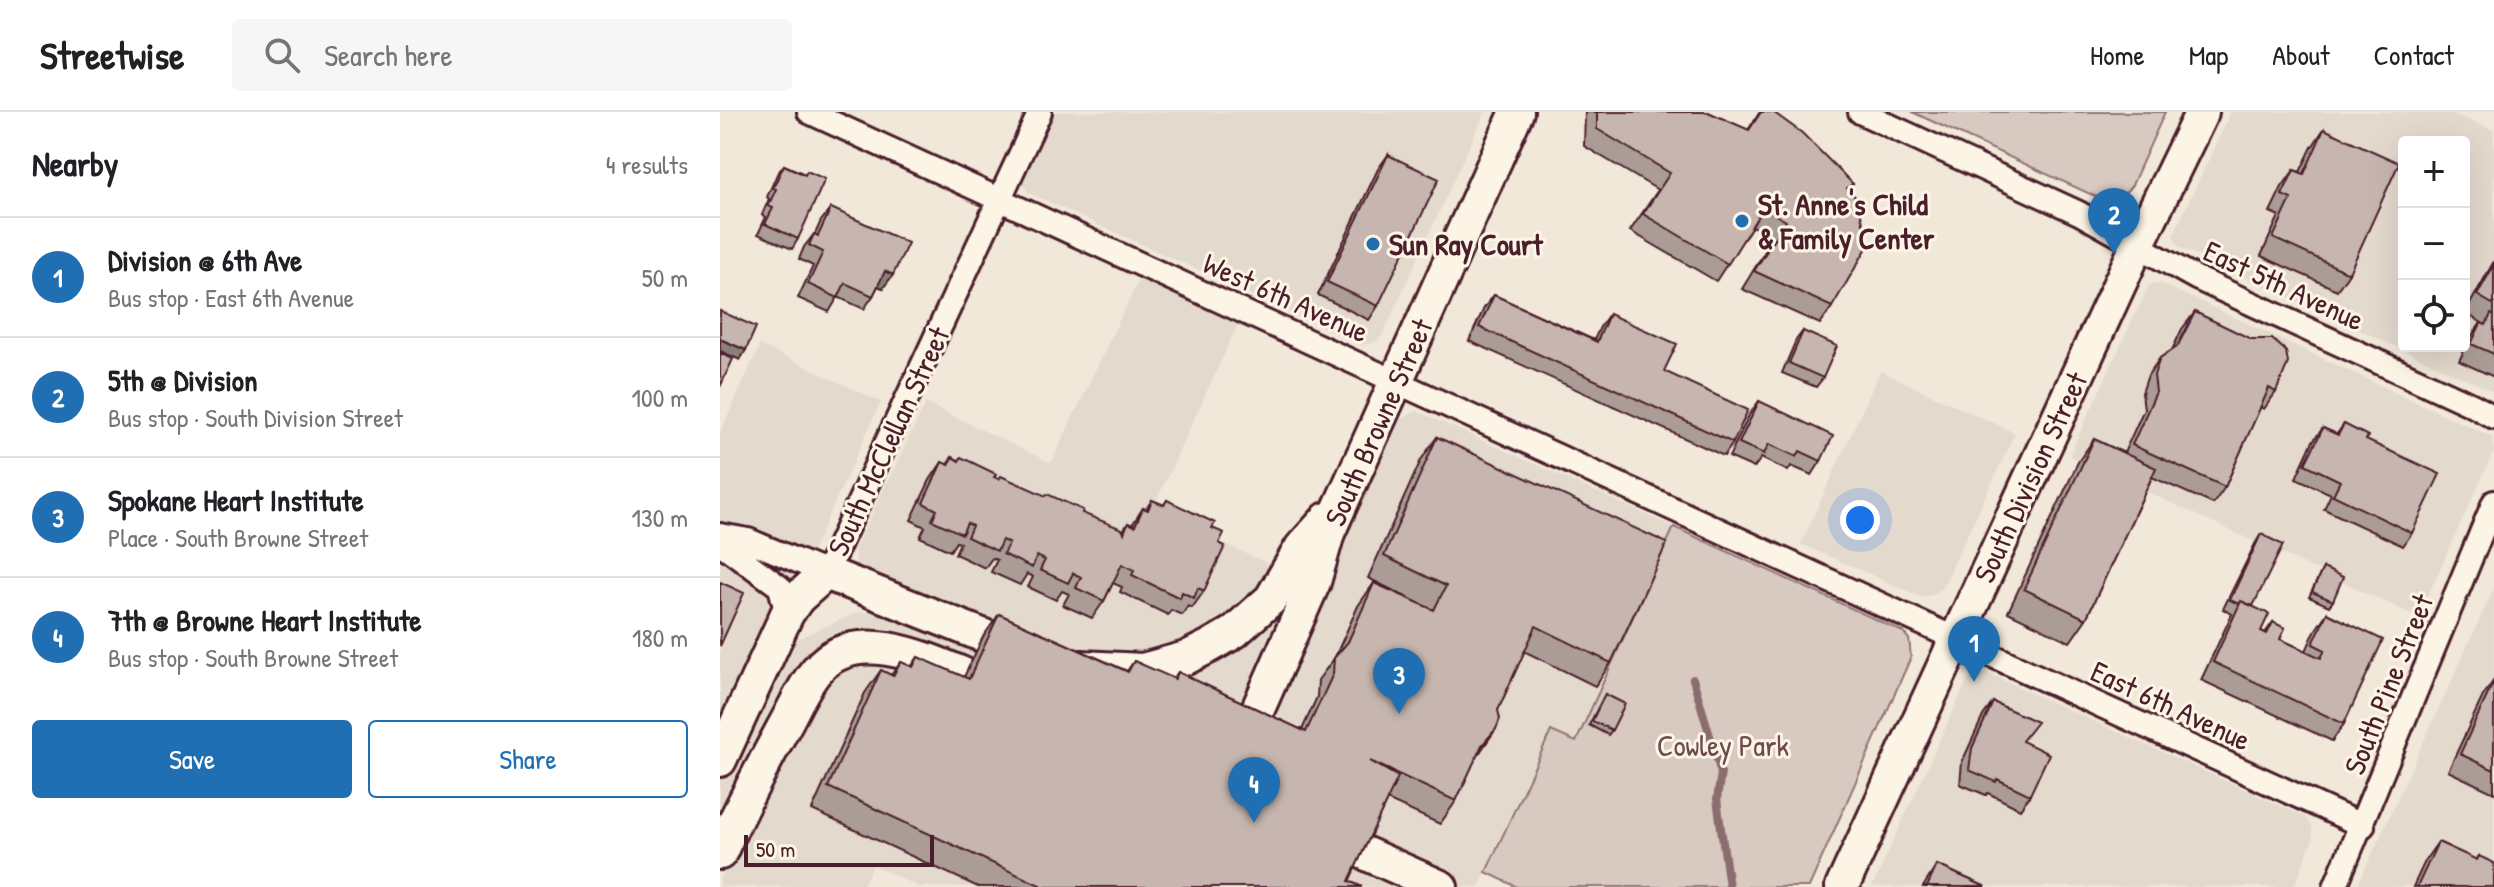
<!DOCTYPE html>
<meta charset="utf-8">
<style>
:root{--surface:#fff;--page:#f6f6f6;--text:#202124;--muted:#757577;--line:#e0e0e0;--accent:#1f6fb2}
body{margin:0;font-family:"Patrick Hand",sans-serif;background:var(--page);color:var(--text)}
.controls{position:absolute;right:24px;top:24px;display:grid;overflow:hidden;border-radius:8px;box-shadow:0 8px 32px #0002}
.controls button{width:72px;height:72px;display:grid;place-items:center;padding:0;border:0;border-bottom:2px solid var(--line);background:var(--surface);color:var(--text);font:40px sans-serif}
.scale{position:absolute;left:24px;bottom:20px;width:190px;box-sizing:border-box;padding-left:8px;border:4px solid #4a1f2b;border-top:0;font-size:22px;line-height:28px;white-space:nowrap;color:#4a1f2b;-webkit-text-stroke:6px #fcf5e5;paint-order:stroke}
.you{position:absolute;left:1140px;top:408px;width:28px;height:28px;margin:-20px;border:6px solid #fff;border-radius:50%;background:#1a73e8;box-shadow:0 0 0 12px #1a73e833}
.badge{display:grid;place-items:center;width:52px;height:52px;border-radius:50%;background:var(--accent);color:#fff;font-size:26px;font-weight:700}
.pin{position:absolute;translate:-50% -66px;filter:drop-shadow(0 2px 4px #0008)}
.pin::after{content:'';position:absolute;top:42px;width:28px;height:24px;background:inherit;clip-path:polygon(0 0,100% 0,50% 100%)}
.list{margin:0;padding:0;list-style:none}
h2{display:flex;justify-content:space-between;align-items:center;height:104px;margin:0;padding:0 32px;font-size:34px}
h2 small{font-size:26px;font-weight:400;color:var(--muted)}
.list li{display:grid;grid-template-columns:52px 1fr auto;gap:24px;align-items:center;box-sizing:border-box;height:120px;padding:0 32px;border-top:2px solid var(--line)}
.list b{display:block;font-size:30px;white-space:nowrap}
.list p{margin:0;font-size:26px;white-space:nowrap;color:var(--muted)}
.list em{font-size:26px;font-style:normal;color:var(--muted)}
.actions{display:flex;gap:16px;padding:24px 32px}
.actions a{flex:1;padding:18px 0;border:2px solid var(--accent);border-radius:8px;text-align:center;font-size:28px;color:var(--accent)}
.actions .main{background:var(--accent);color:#fff}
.icon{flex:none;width:44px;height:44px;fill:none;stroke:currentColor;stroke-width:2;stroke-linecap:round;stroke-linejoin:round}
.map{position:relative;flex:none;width:1774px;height:775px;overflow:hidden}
header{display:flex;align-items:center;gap:48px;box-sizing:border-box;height:112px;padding:0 40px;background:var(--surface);border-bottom:2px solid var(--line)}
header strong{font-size:38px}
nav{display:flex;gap:44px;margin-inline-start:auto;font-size:28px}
.search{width:560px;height:72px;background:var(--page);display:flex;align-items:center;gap:20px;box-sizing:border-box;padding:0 28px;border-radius:8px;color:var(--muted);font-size:30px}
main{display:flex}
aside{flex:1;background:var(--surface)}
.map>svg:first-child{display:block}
.built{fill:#e4d9cd;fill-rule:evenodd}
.green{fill:#d8cac0;stroke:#917476;stroke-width:2}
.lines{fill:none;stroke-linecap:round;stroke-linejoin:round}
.stream{stroke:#8b6d6f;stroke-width:8}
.street-casing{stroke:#4a1f2b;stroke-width:28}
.secondary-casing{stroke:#4a1f2b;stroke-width:38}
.street{stroke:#fcf5e5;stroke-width:22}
.secondary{stroke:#fcf5e5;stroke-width:32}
.wall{fill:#ab9d96;stroke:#4a1f2b;stroke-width:2}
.shaded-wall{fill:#8b7f7a;stroke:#4a1f2b;stroke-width:2}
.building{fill:#c7b6af;stroke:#4a1f2b;stroke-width:2}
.poi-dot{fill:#1f6fb2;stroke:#fcf5e5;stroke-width:3}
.labels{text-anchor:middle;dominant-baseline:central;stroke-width:6;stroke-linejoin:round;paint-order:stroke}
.poi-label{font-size:30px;font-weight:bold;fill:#4a1f2b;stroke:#fcf5e5;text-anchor:start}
.street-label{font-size:30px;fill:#4a1f2b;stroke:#fcf5e5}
.park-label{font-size:30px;fill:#6e4a50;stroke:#fcf5e5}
</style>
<header>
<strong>Streetwise</strong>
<div class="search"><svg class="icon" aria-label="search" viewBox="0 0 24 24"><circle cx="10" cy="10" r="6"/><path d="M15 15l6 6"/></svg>Search here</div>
<nav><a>Home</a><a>Map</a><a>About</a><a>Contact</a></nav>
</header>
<main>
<aside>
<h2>Nearby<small>4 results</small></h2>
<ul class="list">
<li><span class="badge">1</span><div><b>Division @ 6th Ave</b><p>Bus stop · East 6th Avenue</p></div><em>50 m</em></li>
<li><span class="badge">2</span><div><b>5th @ Division</b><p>Bus stop · South Division Street</p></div><em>100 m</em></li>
<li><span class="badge">3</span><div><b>Spokane Heart Institute</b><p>Place · South Browne Street</p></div><em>130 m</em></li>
<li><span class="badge">4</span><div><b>7th @ Browne Heart Institute</b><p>Bus stop · South Browne Street</p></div><em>180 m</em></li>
</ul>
<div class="actions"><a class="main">Save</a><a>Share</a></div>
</aside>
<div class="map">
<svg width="1774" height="775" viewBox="0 0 1774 775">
<rect width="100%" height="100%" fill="#f1e8da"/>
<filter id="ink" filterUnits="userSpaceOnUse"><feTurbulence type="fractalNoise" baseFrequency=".0125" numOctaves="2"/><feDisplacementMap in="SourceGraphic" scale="16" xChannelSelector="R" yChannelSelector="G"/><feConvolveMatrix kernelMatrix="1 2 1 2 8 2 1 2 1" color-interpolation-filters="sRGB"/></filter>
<g filter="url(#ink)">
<path class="built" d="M328 0H765L663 222 658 229 642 233 309 81 300 69Z
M1511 0H1729L1774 18V280L1459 135 1453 123ZM1684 30H1744V234H1684Z
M420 165 519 210 432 398 553 454 535 481 509 506 476 526 436 540 395 543 352 536 146 463 136 452 134 438 206 291 331 351Z
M1434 171 1442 172 1772 325 1774 339 1698 505 1349 344 1428 175Z
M40 233 161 290 92 440 39 544 138 500 168 502 445 570 475 559 575 473 600 483 679 308 697 299 954 415 856 630 831 619 759 775H199L153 753 142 775H0V767L18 731 0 722V321Z
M1160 259 1295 321 1223 475 1213 483 1201 485 1081 432Z
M1774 476V775H1637Z
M1268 561 1585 705 1592 715 1593 727 1574 775H1152L1247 569 1257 562Z"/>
<path class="green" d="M1192 0H1445L1412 73C1403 85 1396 88 1381 87Z
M954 415 1183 520 1189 527 1191 545 1089 775H797L766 760 831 619 856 630Z"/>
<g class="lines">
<path class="stream" d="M973 567 1001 661 997 687 1009 775"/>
<g class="street-casing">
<path id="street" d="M89 0 1643 714
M1140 0 1359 101 1476 166 1752 293 1774 305
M0 423 28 428 106 461 320 0
M0 431 60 475 65 495 63 510
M1615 775 1774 390"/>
</g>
<g class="secondary-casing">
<path id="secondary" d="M361 555 423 558 466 546 490 534 514 520 551 487 581 436 607 407
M527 622 594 470 608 421 797 0
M0 648 67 502 78 486 106 461 302 539
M640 739 721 775
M0 741C19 698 41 657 63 616 74 597 83 574 97 558 134 514 203 545 245 563
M1122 775 1417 134 1482 0"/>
</g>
<use href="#street" class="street"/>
<use href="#secondary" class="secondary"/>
</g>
<path class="wall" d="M865 0H988L1028 18 1040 0 1133 72 1129 77 1112 195 1100 212 1022 177 1053 126 1032 114 996 169 910 119 938 78 864 34Z
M1604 17 1629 161 1617 178 1541 144 1559 104 1550 100 1562 75 1574 58 1580 60 1592 35Z
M668 43 658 194 649 208 598 183 658 57Z
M64 53 85 62 87 59 78 127 72 137 38 122 46 105 42 103 49 87 47 85 57 62Z
M111 96 163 176 158 174 153 184 144 197 118 185 109 200 78 186 93 154 79 147 84 135 94 122H95L101 109Z
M1774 149V265L1739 249 1749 228 1761 211 1764 212 1745 201Z
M774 183 874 228 880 215 889 202 1013 331 1004 344 749 229 764 196Z
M1475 200 1556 280 1544 297 1540 295 1505 375 1493 392 1432 365 1366 507 1350 530 1288 500 1358 350 1374 327 1404 341 1424 297 1422 281 1428 263 1440 246 1452 238 1462 217Z
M1083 219 1103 266 1096 275 1062 261 1076 228Z
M1039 289 1101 349 1092 363 1071 354 1068 359 1041 346 1034 356 1009 345 1029 303Z
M1624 312 1646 328 1692 421 1683 434 1604 397 1611 382 1576 366 1593 329 1603 316 1617 322Z
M717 325 891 551 875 574 804 539 778 598 760 640 756 645 736 689 720 712 667 688 629 769 642 775H258L92 698 145 581 161 558 171 563 181 550 191 555 198 545 244 565 263 525 279 502 407 559 414 549 453 567 458 560 582 618 597 585 598 568 615 545 638 494 654 471 700 492 648 466 701 348Z
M232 345 274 365 403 419 408 411 412 413 423 396 426 397 432 388 444 393 447 388 492 416 499 431 484 479 472 496 468 494 462 503 451 498 448 503 400 480 402 475 393 471 384 489 372 506 343 493 349 482 342 479 336 488 308 475 313 465 307 462 300 473 271 460 277 448 272 446 265 456 235 442 240 431 236 430 230 439 200 425 205 415 191 408 210 368 222 350 227 353Z
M1541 422 1533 494 1541 519 1545 521 1553 510 1560 527 1586 539 1595 519 1607 501 1624 612 1612 629 1481 568 1512 502 1503 497 1535 432Z
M1603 456 1613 489 1609 494 1589 485Z
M1774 568V681L1728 659 1763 584Z
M885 582 892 618 888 623 869 613Z
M1273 590 1303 630 1310 683 1300 697 1268 681 1266 683 1240 672 1242 650 1263 604Z
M1718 730 1756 748 1759 744 1774 775H1693L1706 747Z
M1217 753 1266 775H1203Z"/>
<path class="shaded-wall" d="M165 159 173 163 163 176 155 173Z
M0 227 26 238 20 248 0 239Z
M776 617 760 640 746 655 762 633Z"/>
<path class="building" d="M877 0H988L1029 18 1041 0H1053L1082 21 1133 72 1127 76 1138 88 1148 134 1112 195 1034 159 1066 109 1043 96 1008 152 923 102 950 61 877 17Z
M1604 17 1679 51 1629 161 1553 126 1571 87 1562 83 1574 58 1584 62Z
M668 43 719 67 658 194 607 170Z
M64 53 85 63 87 59 105 67 78 127 45 112 53 96 48 94 56 77 53 76Z
M111 96 188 131 173 163 165 159 153 184 125 171 118 186 88 172 103 140 89 133 94 122 98 124Z
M1774 153V193L1757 183Z
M774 183 877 230 889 202 957 232 944 259 1028 298 1013 331 759 215Z
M0 199 36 215 26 238 0 227Z
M1475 200 1531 227H1552L1566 239 1568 251 1556 280 1549 276 1505 375 1412 333 1436 280 1434 263 1440 246 1457 235Z
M1771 202 1774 204V242L1751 232 1761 211 1766 213Z
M1083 219 1117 234 1103 266 1069 251Z
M0 241 13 247 0 275Z
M1039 289 1113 324 1101 349 1080 339 1077 345 1049 332 1044 342 1019 331Z
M1624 312 1648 324 1646 328 1720 362 1692 421 1613 383 1620 369 1585 352 1603 316 1618 323Z
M717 325 947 431 891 551 816 514 778 598 780 607 776 617 762 633 736 689 650 649 678 665 629 769 642 775H324L108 675 161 558 173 564 181 550 193 555 198 545 249 567 279 502 408 560 414 549 455 567 458 560 586 620 613 562 614 546 628 530 654 471 714 498 726 474 664 444Z
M1374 327 1436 356 1366 507 1304 477Z
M232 345 239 349 241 345 276 362 274 365 279 367 281 364 326 384 327 382 363 398 362 401 402 417 404 421 408 411 415 414 423 396 428 398 432 388 444 393 447 388 495 411 492 416 504 421 499 431 505 434 484 479 478 476 474 486 462 480 460 486 412 463 414 458 402 452 384 489 356 476 361 465 353 461 348 471 320 458 325 448 317 444 312 456 283 442 289 431 282 428 277 439 247 425 252 414 247 411 242 422 212 408 217 398 203 391 222 350 229 353Z
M1541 422 1563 433 1533 494 1521 489 1519 492 1510 488Z
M1603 456 1623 465 1613 489 1592 480Z
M0 470 24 481 0 534Z
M1521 489 1549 502 1541 519 1547 522 1553 510 1565 516 1560 527 1601 546 1605 538 1593 532 1607 501 1663 528 1624 612 1493 550Z
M1774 569V658L1740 642Z
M885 582 905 592 892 618 872 609Z
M1273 590 1317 610 1302 629 1329 642 1310 683 1277 667 1276 670 1249 658 1252 636Z
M1718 730 1757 748 1759 744 1774 751V775H1697Z
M1217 753 1266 775H1207Z"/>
</g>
<g class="poi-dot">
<circle cx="1022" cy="109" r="8"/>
<circle cx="653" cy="132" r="8"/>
</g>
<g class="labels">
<g class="poi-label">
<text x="1038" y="92">St. Anne's Child<tspan x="1038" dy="34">&amp; Family Center</tspan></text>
<text x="669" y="132">Sun Ray Court</text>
</g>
<g class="street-label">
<text transform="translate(1564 173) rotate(25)">East 5th Avenue</text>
<text transform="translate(566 185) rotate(24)">West 6th Avenue</text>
<text transform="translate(658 310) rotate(-66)">South Browne Street</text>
<text transform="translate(168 329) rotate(-65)">South McClellan Street</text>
<text transform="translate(1310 365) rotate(-65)">South Division Street</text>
<text transform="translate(1668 572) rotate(-68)">South Pine Street</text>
<text transform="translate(1451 593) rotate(25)">East 6th Avenue</text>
</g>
<g class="park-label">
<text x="1003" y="633">Cowley Park</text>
</g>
</g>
</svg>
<div class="controls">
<button>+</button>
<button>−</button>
<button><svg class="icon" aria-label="locate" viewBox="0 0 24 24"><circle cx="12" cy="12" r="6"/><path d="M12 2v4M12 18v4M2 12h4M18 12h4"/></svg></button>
</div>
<div class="scale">50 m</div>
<div class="you"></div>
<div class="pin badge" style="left:1254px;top:570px">1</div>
<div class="pin badge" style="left:1394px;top:142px">2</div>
<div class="pin badge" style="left:679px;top:602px">3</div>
<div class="pin badge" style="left:534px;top:711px">4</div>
</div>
</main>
